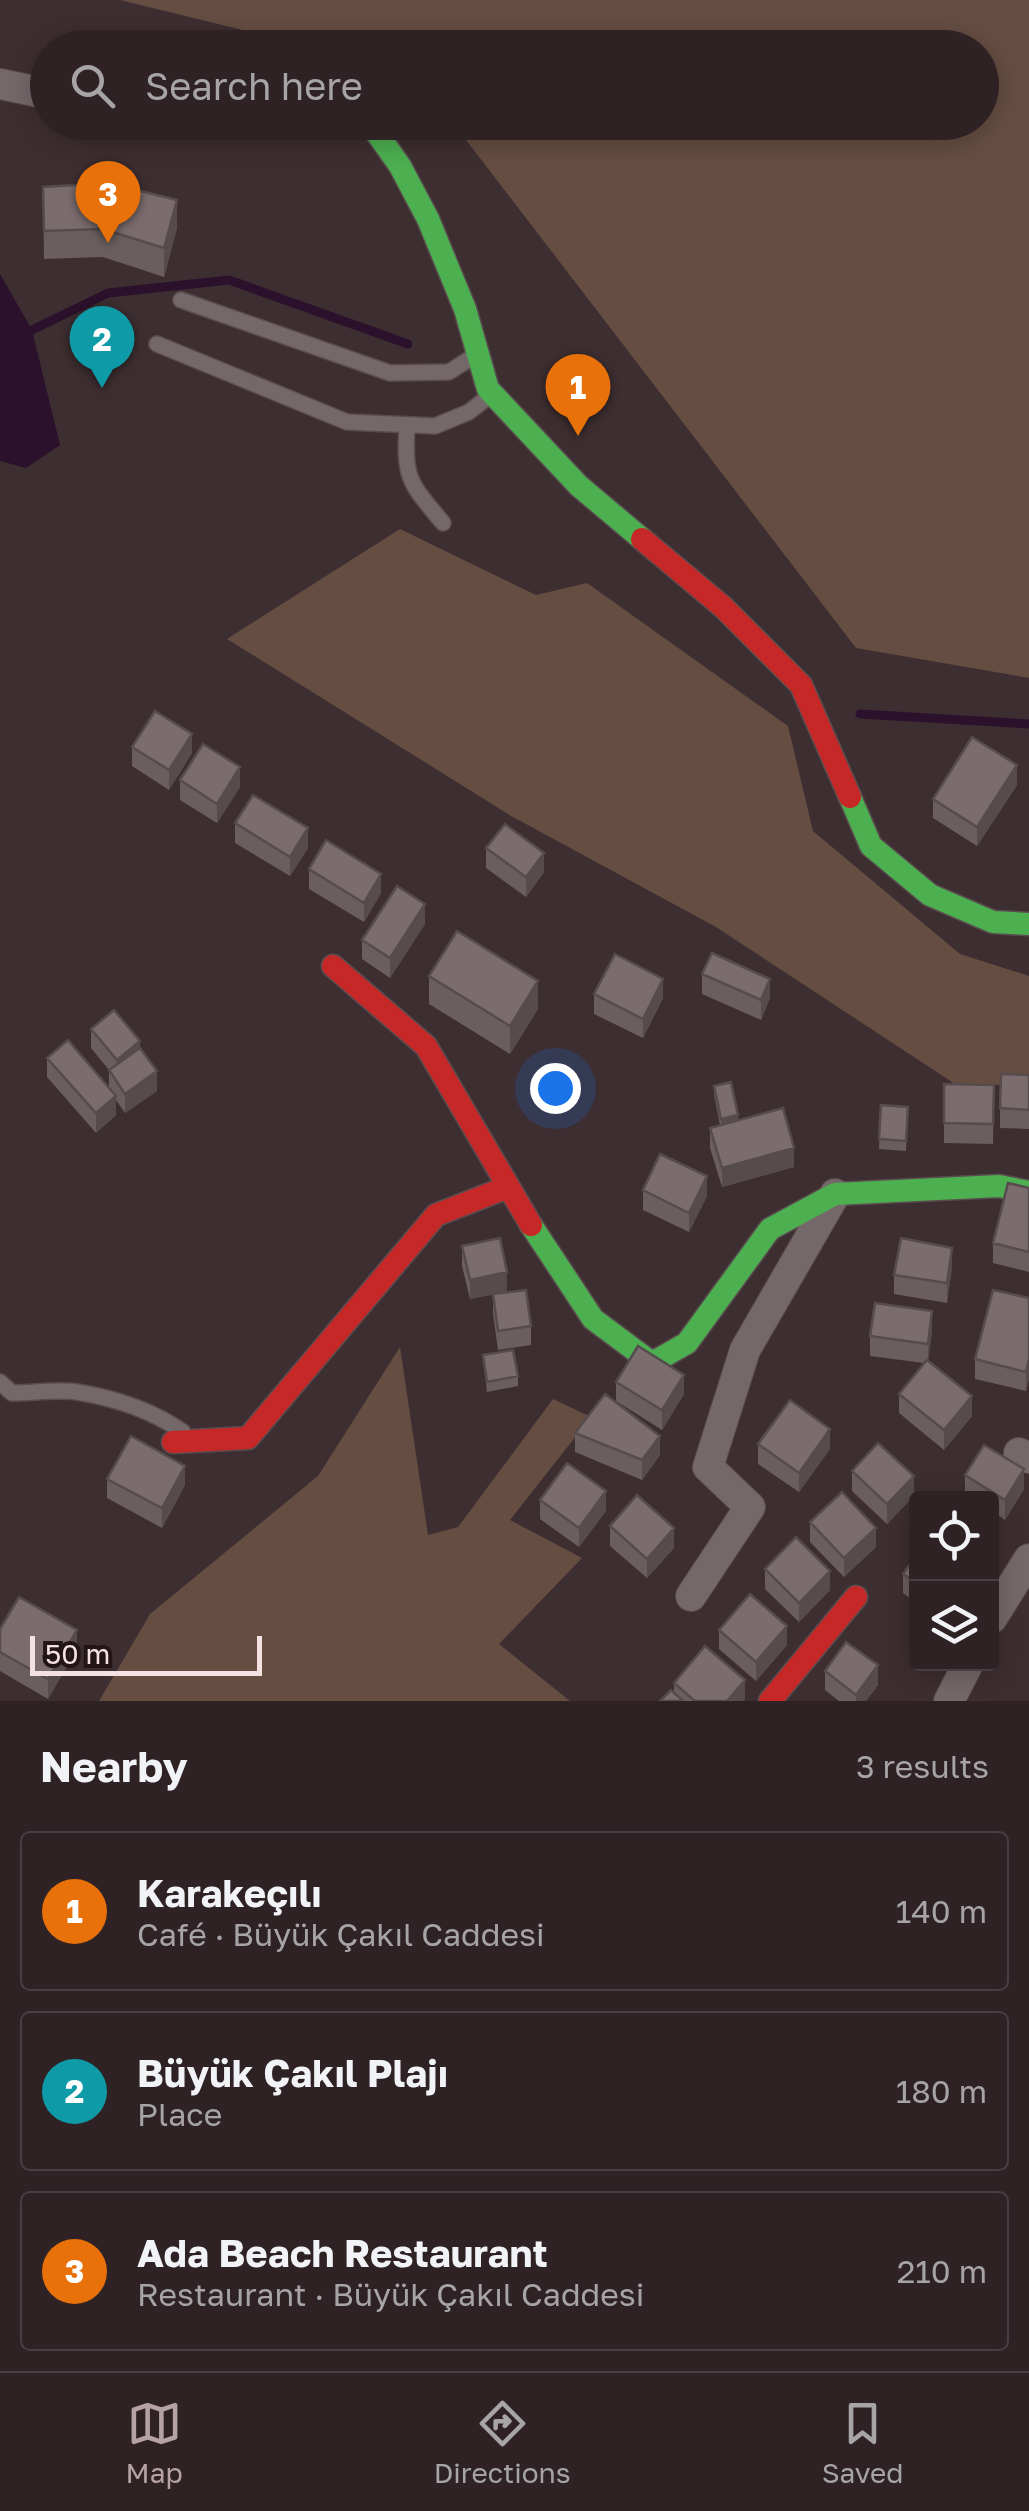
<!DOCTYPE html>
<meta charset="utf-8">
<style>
:root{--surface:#2e2225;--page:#3a2f32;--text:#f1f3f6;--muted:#a7a4a7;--line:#493f42;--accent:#b4a2a5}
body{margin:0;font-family:"Golos Text",sans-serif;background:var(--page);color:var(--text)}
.controls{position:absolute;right:30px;bottom:30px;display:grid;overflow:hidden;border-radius:10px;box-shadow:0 5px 25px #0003}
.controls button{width:90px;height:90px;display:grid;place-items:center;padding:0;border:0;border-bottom:2px solid var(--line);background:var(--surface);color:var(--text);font:50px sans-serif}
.scale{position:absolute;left:30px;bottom:25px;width:232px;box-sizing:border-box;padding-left:10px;border:5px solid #f4e1e4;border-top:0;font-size:28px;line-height:35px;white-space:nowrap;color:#f4e1e4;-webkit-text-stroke:8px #211517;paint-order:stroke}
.you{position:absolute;left:555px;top:1088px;width:35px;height:35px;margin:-25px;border:8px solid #fff;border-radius:50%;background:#1a73e8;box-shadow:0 0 0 15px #1a73e833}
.badge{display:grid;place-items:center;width:65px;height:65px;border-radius:50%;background:var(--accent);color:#fff;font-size:32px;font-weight:700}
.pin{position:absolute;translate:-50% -82px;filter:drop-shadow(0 2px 5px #0008)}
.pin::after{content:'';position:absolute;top:52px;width:35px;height:30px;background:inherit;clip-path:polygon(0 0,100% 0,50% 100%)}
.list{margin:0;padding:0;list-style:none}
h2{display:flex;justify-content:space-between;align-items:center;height:130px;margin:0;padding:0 40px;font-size:42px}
h2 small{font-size:32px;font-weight:400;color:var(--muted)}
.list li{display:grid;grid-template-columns:65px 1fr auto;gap:30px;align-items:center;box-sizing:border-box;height:160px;margin:0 20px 20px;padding:0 20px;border:2px solid var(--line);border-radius:10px}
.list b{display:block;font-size:38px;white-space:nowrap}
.list p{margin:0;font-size:32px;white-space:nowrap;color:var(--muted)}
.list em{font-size:32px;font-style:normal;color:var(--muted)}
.icon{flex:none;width:55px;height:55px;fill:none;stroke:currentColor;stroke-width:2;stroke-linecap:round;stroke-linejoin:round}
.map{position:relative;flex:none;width:1029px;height:1701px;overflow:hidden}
.search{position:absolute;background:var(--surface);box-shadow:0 5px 25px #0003;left:30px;right:30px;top:30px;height:110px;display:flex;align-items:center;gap:25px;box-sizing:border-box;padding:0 35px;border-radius:55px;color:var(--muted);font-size:38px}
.sheet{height:670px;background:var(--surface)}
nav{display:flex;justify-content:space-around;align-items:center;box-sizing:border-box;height:140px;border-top:2px solid var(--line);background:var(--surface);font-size:28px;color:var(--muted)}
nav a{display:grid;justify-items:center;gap:5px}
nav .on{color:var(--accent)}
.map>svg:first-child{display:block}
.green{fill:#654d42}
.water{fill:#2b112b}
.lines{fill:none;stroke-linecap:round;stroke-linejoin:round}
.stream{stroke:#2b112b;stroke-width:9}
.lane-casing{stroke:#5a4c4e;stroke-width:18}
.street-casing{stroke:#5a4c4e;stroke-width:32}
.fast-casing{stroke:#5a4c4e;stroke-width:25}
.jam-casing{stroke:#5a4c4e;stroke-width:25}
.lane{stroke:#74686a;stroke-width:15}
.street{stroke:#74686a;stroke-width:30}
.fast{stroke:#4caf50;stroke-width:22}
.jam{stroke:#c62828;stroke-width:22}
.wall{fill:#6a5e5f}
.shaded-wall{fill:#564c4d}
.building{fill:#7b6d6e;stroke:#564c4d;stroke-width:2.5}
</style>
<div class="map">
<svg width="1029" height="1701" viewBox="0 0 1029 1701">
<rect width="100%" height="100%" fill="#3d2e31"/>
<path class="green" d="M120 0H1029V678L856 648 453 123 982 122V48H317Z
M400 529 536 595 587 583 788 726 813 831 960 954 1029 976V1084L958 1086 716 927 513 817 227 639Z
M400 1347 428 1535 458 1527 553 1399 591 1417 510 1520 582 1558 499 1644 570 1701H99L150 1614 318 1476Z"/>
<path class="water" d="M0 274 32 330 60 445 26 468 0 461Z"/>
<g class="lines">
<path class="stream" d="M32 330 108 293 229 280 408 344
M860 714 1029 724"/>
<g class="lane-casing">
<path id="lane" d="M181 300 390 373 449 372 474 356
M157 344 347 422 435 426 469 412 489 396
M407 425C404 480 409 482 443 523
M0 1382 12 1393C33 1393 57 1389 77 1392 114 1398 153 1411 183 1432"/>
</g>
<g class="street-casing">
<path id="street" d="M0 84 48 94
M1019 1453 1029 1458
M691 1596 750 1507 708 1467 745 1350 835 1194
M992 1618 1029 1559
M949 1701 968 1664"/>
</g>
<g class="fast-casing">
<path id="fast" d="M369 122 400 166 428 219 465 309 488 389 579 486 642 539
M850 797 871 846 930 895 993 922 1029 924
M531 1225 593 1319 652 1363 687 1343 770 1229 835 1194 999 1186 1029 1192"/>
</g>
<g class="jam-casing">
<path id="jam" d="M642 539 723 607 801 685 850 797
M333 966 426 1046 531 1225
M173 1442 248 1438 436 1215 508 1187
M770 1701 856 1597"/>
</g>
<use href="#lane" class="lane"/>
<use href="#street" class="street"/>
<use href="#fast" class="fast"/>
<use href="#jam" class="jam"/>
</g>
<path class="wall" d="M43 187 177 228 164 277 103 257 44 259Z
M132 747 192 753 169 790 132 766Z
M180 780 240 787 217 823 180 800Z
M1017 785 977 846 933 818V799Z
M235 823 308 848 290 876 235 843Z
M486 848 544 872 526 897 486 868Z
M309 869 381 893 364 922 309 889Z
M425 924 390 978 362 959V940Z
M702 974 770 998 761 1020 702 994Z
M429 976 538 1009 510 1054 429 1004Z
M594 994 663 998 643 1038 594 1014Z
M91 1029 140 1049 157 1091 125 1113 116 1100V1115L96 1133 47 1077V1058L109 1087V1070L91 1048Z
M1029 1075V1129L1000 1128V1108Z
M944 1084 994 1085 993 1144 944 1143Z
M714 1086 738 1120 794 1167 722 1187 710 1148V1128L720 1125 714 1095Z
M881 1105 908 1107 906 1151 879 1149Z
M1029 1188V1272L993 1263V1243Z
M643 1190 707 1196 689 1232 643 1210Z
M462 1246 507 1292 531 1326V1345L498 1350 493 1314V1294L470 1299 462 1266Z
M952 1267 947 1303 894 1294V1275Z
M1029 1298V1378L1026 1391 975 1379V1359Z
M932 1331 928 1360 972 1416 944 1450 899 1413V1394L924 1363 870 1356V1336Z
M483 1355 518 1376V1386L487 1392Z
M616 1382 684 1394 662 1430 616 1401Z
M575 1433 660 1455 642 1480 575 1452Z
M758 1444 830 1449 799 1492 758 1464Z
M852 1471 914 1496 887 1524 852 1491Z
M965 1475 1024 1489 1005 1520 992 1511V1498H971L965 1495Z
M107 1479 185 1485 162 1528 107 1498Z
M540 1500 606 1511 579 1547 540 1519Z
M810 1522 876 1547 844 1577 810 1542Z
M610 1526 674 1548 647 1578 610 1546Z
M916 1555V1603L903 1593V1574Z
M765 1569 830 1590 799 1622 765 1589Z
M0 1629 77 1649 48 1699 0 1671Z
M719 1630 787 1645 756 1681 719 1649Z
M825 1671 878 1685 866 1701H839L825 1690Z
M674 1683 745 1699 744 1701H660L674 1693Z"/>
<path class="shaded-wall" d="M177 200V228L164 277V248Z
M192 734V753L169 790V770Z
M1017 765V785L977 846V827Z
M240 767V787L217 823V804Z
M308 828V848L290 876V857Z
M544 853V872L526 897V877Z
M381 874V893L364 922V903Z
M425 904V924L390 978V958Z
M663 979V998L643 1038V1019Z
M770 979V998L761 1020V1000Z
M538 981V1009L510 1054V1026Z
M140 1041V1061L117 1080V1060Z
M157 1071V1091L125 1113V1094Z
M116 1096V1115L96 1133V1113Z
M738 1115V1125L721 1129V1119Z
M794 1148V1167L722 1187V1168Z
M707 1176V1196L689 1232V1213Z
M952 1248V1267L947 1303V1283Z
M507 1272V1292L470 1299V1280Z
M932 1311V1331L928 1364V1344Z
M1029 1359V1378L1026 1391V1372Z
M684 1375V1394L662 1430V1410Z
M972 1396V1416L944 1450V1430Z
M830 1429V1449L799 1492V1473Z
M660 1436V1455L642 1480V1460Z
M185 1466V1485L162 1528V1508Z
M1024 1469V1489L1005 1520V1500Z
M914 1476V1496L887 1524V1504Z
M606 1491V1511L579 1547V1528Z
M674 1528V1548L647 1578V1559Z
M876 1528V1547L844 1577V1558Z
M830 1571V1590L799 1622V1603Z
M787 1626V1645L756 1681V1662Z
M77 1630V1649L48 1699V1679Z
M878 1665V1685L866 1701H856V1695Z
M745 1680V1699L744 1701H727Z"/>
<path class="building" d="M108 183 177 200 164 248 103 229 44 231 43 187Z
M155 711 192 734 169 770 132 747Z
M972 737 1017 765 977 827 933 799Z
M203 744 240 767 217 804 180 780Z
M253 795 308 828 290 857 235 823Z
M505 824 544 853 526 877 486 848Z
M326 840 381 874 364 903 309 869Z
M397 886 425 904 390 958 362 940Z
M457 931 538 981 510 1026 429 976Z
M712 953 770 979 761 1000 702 974Z
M615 954 663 979 643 1019 594 994Z
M114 1010 140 1041 117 1060 91 1029Z
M68 1040 116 1096 96 1113 47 1058Z
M140 1048 157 1071 125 1094 109 1070Z
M1001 1074 1029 1075V1110L1000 1108Z
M731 1082 738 1115 721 1119 714 1086Z
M944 1084 994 1085 993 1124 944 1123Z
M881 1105 908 1107 906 1141 879 1139Z
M783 1108 794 1148 722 1168 710 1128Z
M660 1154 707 1176 689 1213 643 1190Z
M1008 1183 1029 1188V1252L993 1243Z
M500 1238 507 1272 470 1280 462 1246Z
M901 1238 952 1248 947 1283 894 1275Z
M526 1290 531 1326 498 1331 493 1294Z
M993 1290 1029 1298V1359L1026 1372 975 1359Z
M875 1303 932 1311 928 1344 870 1336Z
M638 1346 684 1375 662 1410 616 1382Z
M513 1350 518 1376 487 1382 483 1355Z
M927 1360 972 1396 944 1430 899 1394Z
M605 1394 660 1436 642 1460 575 1433Z
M790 1400 830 1429 799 1473 758 1444Z
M131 1436 185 1466 162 1508 107 1479Z
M878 1443 914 1476 887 1504 852 1471Z
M984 1445 1024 1469 1005 1500 965 1475Z
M567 1463 606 1491 579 1528 540 1500Z
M842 1492 876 1528 844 1558 810 1522Z
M637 1495 674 1528 647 1559 610 1526Z
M796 1537 830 1571 799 1603 765 1569Z
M916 1555V1583L903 1574Z
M750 1594 787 1626 756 1662 719 1630Z
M19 1597 77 1630 48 1679 0 1652V1629Z
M846 1642 878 1665 856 1695 825 1671Z
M705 1646 745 1680 727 1701H695L674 1683Z
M671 1690 683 1701H660Z"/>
</svg>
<div class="controls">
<button><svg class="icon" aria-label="locate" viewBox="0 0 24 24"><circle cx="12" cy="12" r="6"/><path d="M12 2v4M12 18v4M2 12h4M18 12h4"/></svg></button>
<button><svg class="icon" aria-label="layers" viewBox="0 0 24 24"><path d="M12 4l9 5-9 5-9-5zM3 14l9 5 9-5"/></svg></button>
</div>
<div class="scale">50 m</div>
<div class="you"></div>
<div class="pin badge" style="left:578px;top:436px;background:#e8710a">1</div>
<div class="pin badge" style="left:102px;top:388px;background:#0f9aa8">2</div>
<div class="pin badge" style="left:108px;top:243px;background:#e8710a">3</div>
<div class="search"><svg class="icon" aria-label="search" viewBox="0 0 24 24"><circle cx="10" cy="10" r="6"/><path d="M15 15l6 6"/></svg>Search here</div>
</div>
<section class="sheet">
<h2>Nearby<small>3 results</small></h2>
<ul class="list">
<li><span class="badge" style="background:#e8710a">1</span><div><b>Karakeçılı</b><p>Café · Büyük Çakıl Caddesi</p></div><em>140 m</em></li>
<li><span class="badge" style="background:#0f9aa8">2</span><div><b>Büyük Çakıl Plajı</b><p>Place</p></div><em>180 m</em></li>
<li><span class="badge" style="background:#e8710a">3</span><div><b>Ada Beach Restaurant</b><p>Restaurant · Büyük Çakıl Caddesi</p></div><em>210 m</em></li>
</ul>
</section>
<nav>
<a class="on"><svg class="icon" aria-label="map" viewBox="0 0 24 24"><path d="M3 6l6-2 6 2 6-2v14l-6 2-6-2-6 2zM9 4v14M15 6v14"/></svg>Map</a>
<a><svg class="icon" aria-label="directions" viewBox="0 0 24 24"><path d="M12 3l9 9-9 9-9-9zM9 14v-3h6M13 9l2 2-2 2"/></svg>Directions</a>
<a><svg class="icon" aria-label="saved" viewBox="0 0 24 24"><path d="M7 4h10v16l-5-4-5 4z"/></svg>Saved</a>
</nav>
